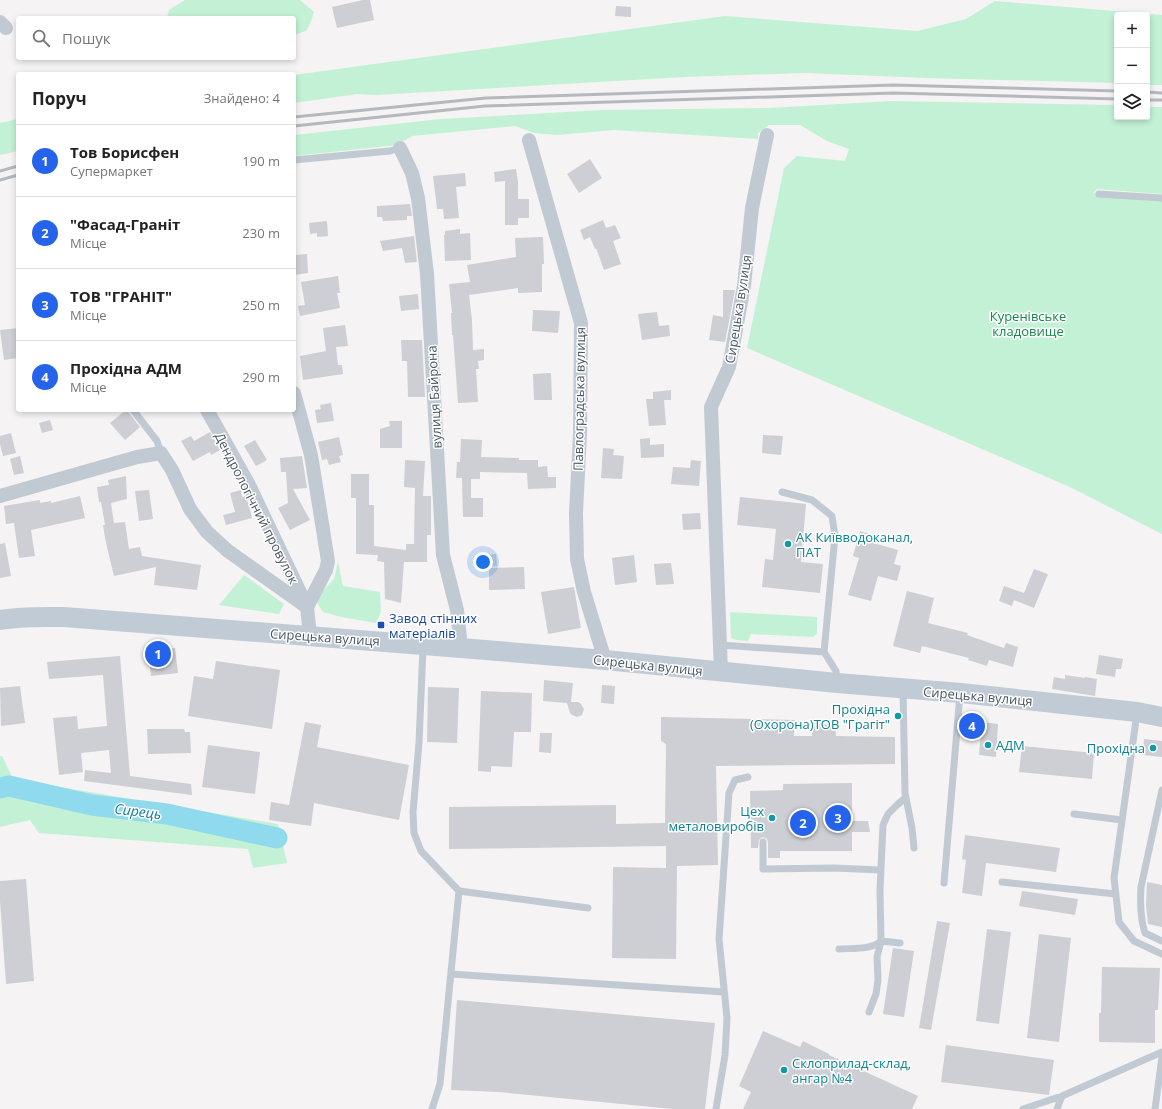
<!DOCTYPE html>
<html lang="uk">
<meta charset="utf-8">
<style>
:root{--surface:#fff;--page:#f6f6f6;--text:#222;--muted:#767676;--line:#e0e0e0;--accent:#2563eb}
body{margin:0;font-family:"Open Sans",sans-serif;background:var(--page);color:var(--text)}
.controls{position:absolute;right:12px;top:12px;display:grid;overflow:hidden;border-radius:4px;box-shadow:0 2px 6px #0003}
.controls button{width:36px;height:36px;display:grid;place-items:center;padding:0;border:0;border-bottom:1px solid var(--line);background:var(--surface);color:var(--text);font:20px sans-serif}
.you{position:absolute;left:483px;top:562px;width:14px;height:14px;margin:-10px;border:3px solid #fff;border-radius:50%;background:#1a73e8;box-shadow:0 0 0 6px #1a73e833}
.badge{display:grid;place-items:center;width:26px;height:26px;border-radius:50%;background:var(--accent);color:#fff;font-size:13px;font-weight:700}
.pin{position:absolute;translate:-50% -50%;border:2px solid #fff;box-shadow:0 1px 4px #0006}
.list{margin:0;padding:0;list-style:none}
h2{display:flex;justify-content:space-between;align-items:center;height:52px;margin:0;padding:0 16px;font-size:17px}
h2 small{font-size:13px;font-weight:400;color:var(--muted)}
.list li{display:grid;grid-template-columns:26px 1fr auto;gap:12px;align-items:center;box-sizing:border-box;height:72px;padding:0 16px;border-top:1px solid var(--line)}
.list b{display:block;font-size:15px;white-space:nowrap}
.list p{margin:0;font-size:13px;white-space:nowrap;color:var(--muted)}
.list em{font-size:13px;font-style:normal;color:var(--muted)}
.icon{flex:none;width:22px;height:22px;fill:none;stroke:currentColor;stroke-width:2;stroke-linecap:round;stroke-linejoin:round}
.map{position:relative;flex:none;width:1162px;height:1109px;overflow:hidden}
.search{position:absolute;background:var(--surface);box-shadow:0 2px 6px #0003;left:16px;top:16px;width:280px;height:44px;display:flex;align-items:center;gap:10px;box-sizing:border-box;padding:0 14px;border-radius:4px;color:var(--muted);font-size:15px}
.panel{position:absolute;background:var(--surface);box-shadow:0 2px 6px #0003;left:16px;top:72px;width:280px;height:340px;border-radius:4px}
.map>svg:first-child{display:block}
.green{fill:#c3f1d5}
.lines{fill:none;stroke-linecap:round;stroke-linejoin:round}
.river{stroke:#90daee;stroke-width:21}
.building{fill:#cdcfd5}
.lane{stroke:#c1cad2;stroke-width:7}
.street{stroke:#c1cad2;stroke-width:14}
.secondary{stroke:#c1cbd6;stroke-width:20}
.rail{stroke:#b5b8bd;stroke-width:3}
.culture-dot{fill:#0f9aa8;stroke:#fff;stroke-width:1.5}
.transit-dot{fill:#1a4fb4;stroke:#fff;stroke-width:1.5}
.labels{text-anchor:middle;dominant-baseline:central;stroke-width:3;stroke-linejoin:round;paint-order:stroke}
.street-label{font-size:13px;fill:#4a5661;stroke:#fff}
.park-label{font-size:13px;fill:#17864f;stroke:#fff}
.culture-label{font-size:13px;fill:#0d838f;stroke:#fff;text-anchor:start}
.transit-label{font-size:13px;fill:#164399;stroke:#fff;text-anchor:start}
.water-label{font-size:14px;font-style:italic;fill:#0c7c9b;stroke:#fff}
</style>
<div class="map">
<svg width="1162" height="1109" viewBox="0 0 1162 1109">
<rect width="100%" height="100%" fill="#f5f3f3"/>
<path class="green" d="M185 0H300L314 12 310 24 306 31 294 35V18H167L169 10Z
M995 1 1162 15V85H1147V15H1117V83L926 78 805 73 684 77 376 95 357 94 294 103V75L725 16 917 31 966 19Z
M891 101 1117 105V117H1147V107H1162V194L1097 189 1093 193 1162 199V534L1070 487 747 348 784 168 797 156 845 161 849 149 827 141 800 125H769L758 133V139L614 130 557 135 534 133 515 126 412 136 397 145 294 156V135L441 119 602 110 770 108Z
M18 119V151L0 155V123Z
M338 562 343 586 380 592 381 612 376 623 341 617 323 612 315 599 334 579Z
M244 575 284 604 279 614 219 605Z
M730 612 817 617V634L813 637 751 634 748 641 736 640 731 638Z
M0 756H2L13 779 278 824 287 863 253 868 248 849 39 833 30 820 0 827Z"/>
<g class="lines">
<path class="river" d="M0 788 9 786 92 805 167 814 277 838"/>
</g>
<path class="building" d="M363 0H370L374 20 337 28 332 7Z
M616 6 631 7V17L615 16Z
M590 159 602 178 579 193 567 174Z
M516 169 518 182V199H529V218H518V225H505V181L495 182 494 172Z
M465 173 466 186 456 187 459 218 444 219 443 209H437L433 176Z
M410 204 412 216H407V220L383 221 382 217H377V206Z
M603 220 606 228 615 225 621 238 613 241 621 264 604 270 596 248 595 249 590 237 584 240 580 230Z
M327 221 328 236 317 237V233L310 234 309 223Z
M460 229V234L470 233 471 260 445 261 444 235H445V231Z
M414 236 417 262 405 263 402 248 383 251 380 241Z
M543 237 544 264H542V292L518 293V288L469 295 472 320 473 350 484 349V360L478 361 479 369H476L478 402 458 403 453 335H452L451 313H452L449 284 470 282 467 265 516 257 515 238Z
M307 254 308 273 294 275V255Z
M338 276 340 293H337L340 308 300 316 298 306 305 305 301 282Z
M723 290H735L725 342 709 340 713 315 723 317Z
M418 294 419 309 401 311 399 296Z
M533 310 560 311 558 333 532 331Z
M657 312 659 326 669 325 670 336 642 340 638 314Z
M345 325 348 346 336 347 338 365H342L343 374 303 380 300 356 326 351 323 328Z
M18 328V358L4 360 0 330Z
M401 340H422L425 397H408L407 361H402Z
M551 373 552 400H534L533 374Z
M671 390V400H664L666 425 649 426 646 399H653V392Z
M331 403 334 421 317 423 315 410 321 409 320 405Z
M126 410H128L129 413 140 427 125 440 110 423Z
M50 420 53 430 42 433 39 423Z
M389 421H402V448H380V429L390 426Z
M210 432 220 450 211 455 210 452 193 461 181 441 191 436 194 441Z
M11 433 16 453 3 456 0 444V436Z
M763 435 783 436 781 455 762 453Z
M339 437 343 455 339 456 341 462 329 465 327 459 322 460 318 442Z
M650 438V445L664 444V457L641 458 640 439Z
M461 439 482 440 481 457 519 458V460H538V467L547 466 548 477H556V488L528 489 527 473 480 472V479H471V498H483V517H463L462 478H456L457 462H460Z
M255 440 267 460 256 466 244 446Z
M603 448 614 449 613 455 624 456 622 479 601 478Z
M20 456 24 473 14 475 10 459Z
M302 456 307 488 293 489 310 520 290 530 278 508 288 503 286 472H281L280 458Z
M405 460 425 461 423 496H431V535H427V562H404L401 603 385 599 384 562 377 561 378 555 356 554V498H351V474H369V505H374V546L406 550V544H414L415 488 404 487Z
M691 460 701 461 699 486 671 484 673 467 690 468Z
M126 476 127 499 111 503 114 523 125 522 129 549 140 547 142 556 201 565 197 590 154 585 156 567 114 576 106 543 103 525H105L101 502H99L97 487 109 485 108 480Z
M149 490 153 519 139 521 135 491Z
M241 490 242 497 245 496 249 505 252 518 226 525 223 515 235 512 230 493Z
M80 496 85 518 31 530 35 556 19 558 14 523 6 524 4 506 40 500V503L51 501V503Z
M740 497 806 504 801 562 823 564 820 593 762 587 765 559 773 560 776 529 737 525Z
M700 513 701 529 683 530 682 514Z
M860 531 875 536 873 543 898 550 894 564 901 566 897 581 878 576 871 601 848 595 859 558 853 556Z
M5 543 11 576 0 578V544Z
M496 554 497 566 483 567V555Z
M634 555 637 582 615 585 612 558Z
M671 563 674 584 656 585 654 564Z
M524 567 525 589 489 590V568Z
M1034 569 1048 574 1034 608 1014 600 1012 606 999 601 1004 586 1024 593Z
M574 587 581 628 548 634 541 592Z
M907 591 934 598 928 623 968 633 967 635 1004 648 1006 643 1018 647 1013 667 989 660 987 666 968 660 969 658 922 646 920 653 893 646Z
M175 648 178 673 151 676 148 651Z
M1099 655 1123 659 1121 669H1116L1115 677 1096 674Z
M120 656 130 776 191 784 192 795 84 781 85 770 111 773 109 750 81 753 83 772 59 775 53 718 77 716 78 729 107 726 103 675 49 679 47 662Z
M216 661 280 670 272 729 188 716 194 676 213 679Z
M1065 675 1085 678V677L1097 679 1095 696 1052 689 1054 677 1065 679Z
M544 680 573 683 571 702H578L581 704 584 709 582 715 577 717 572 715 570 713 567 703 543 701Z
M602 685 615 686 614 704 601 703Z
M20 686 25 723 1 726 0 688Z
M428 687 459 688 457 743 427 742Z
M481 691 532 693 531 732H514L512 767 491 766V772L478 771Z
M661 717 795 720 794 736H812L813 724 835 725 836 736 895 737V764L716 766 718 865 677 866 676 959 612 958 613 867 666 868V846L449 849V807L616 805V824L665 823 666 744 661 741Z
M964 720 998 724 996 757 979 755 981 732 963 730Z
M305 722 321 725 317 747 409 765 399 820 314 803 311 826 269 820 271 802 289 805Z
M147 729H184L185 732H190L191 753 148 754Z
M540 733H552L551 753 539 752Z
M1144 739 1162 741V757L1143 755Z
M208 745 260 752 255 794 202 787Z
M1022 746 1094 753 1092 779 1019 772Z
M852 783V821H868L870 832H852V851H780V858H768V842L767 839 763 837 761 838 759 840 758 848H751L750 791 783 790V784Z
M965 835 1060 848 1056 872 986 863 982 896 962 893 966 860 962 859Z
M26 879 34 981 6 984 0 901V881Z
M1147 882 1162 885V927L1148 924 1146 905Z
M1022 891 1078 899 1075 915 1019 906Z
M937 921 950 923 931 1030 919 1028Z
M987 929 1011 932 999 1024 976 1021Z
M1039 934 1071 938 1059 1042 1027 1038Z
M893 948 914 951 904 1017 883 1014Z
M1102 967 1160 968 1158 1010H1155V1043L1099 1042V1013H1101Z
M457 1000 715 1023 705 1109H673L499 1092 451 1090Z
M763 1031 800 1047 803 1041 829 1054V1055L918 1096 912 1109H743L751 1092 739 1086Z
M946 1045 1054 1060 1049 1095 941 1082Z"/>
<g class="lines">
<path class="lane" d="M294 160 390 151 400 148
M1099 194 1162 198
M133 410 157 441 161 453
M782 492 812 500 832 516 835 536 824 652 836 671 837 681
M720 645 824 652
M423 647 419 743 413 812 414 833 421 851 459 891 457 911 440 1084 432 1109
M903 689 905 793 912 828 914 848
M1137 713 1114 878 1119 922 1134 941 1162 954
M1162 790 1141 887C1140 903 1140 918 1145 933L1162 941
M1074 814 1122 820
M763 842V869L834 868 880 870
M1002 882 1116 894
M944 883 960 694
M459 891 588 908
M839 949C851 948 872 950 881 941L900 943
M451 974 724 992
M869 1012 876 994 878 980 877 957 881 941 880 890 883 825 888 814 897 805 905 798
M716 1109 725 1055 727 1018 719 939 729 793 735 780 748 777
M1023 1109 1062 1096 1162 1052
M1057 1109 1062 1096
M1155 1109 1162 1057"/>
<path class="street" d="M0 22 6 28
M529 140 581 323 580 433 576 513 577 559 584 592 605 660
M400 148 412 173 418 198 427 274 443 555 457 610 461 648
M294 393 311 455 328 561 326 570 307 607
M207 410 249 485 306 605
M0 496 137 457 161 453 172 470 190 509 207 532 228 551 307 607 310 635
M721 672 711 407 729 367 744 286 752 208 767 135"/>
<path class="secondary" d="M0 620C21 616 43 617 64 617L461 648 605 660 837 683 961 693 1137 712 1162 717"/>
<path class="rail" d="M1147 92 1162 93
M1147 100H1162
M294 117 486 98 893 85 1117 91
M294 126 485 106 893 93 1117 99
M0 171 18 166
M0 180 18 175"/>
</g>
<g class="culture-dot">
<circle cx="788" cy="544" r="4"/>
<circle cx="898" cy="716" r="4"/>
<circle cx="988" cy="745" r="4"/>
<circle cx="1153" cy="748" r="4"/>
<circle cx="772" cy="818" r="4"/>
<circle cx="784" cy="1070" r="4"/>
</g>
<rect class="transit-dot" x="377" y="621" width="8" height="8" rx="2"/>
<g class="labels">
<g class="street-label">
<text transform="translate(738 309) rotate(-81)">Сирецька вулиця</text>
<text transform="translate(434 397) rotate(-93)">вулиця Байрона</text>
<text transform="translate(579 399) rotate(-89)">Павлоградська вулиця</text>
<text transform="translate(257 508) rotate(63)">Дендрологічний провулок</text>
<text transform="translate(325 637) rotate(4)">Сирецька вулиця</text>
<text transform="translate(648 665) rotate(6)">Сирецька вулиця</text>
<text transform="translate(978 696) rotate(5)">Сирецька вулиця</text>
</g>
<g class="park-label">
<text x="1028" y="316">Куренівське<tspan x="1028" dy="15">кладовище</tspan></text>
</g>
<g class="culture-label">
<text x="796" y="537">АК Київводоканал,<tspan x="796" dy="15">ПАТ</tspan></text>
<text x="890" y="709" text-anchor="end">Прохідна<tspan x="890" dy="15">(Охорона)ТОВ "Грагіт"</tspan></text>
<text x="996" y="745">АДМ</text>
<text x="1145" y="748" text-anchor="end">Прохідна</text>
<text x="764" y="811" text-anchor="end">Цех<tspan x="764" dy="15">металовиробів</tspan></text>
<text x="792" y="1063">Склоприлад-склад,<tspan x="792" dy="15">ангар №4</tspan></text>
</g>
<g class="transit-label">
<text x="389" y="618">Завод стінних<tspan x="389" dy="15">матеріалів</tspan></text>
</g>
<g class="water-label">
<text transform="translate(138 811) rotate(7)">Сирець</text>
</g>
</g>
</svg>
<div class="controls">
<button>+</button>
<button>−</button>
<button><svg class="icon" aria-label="layers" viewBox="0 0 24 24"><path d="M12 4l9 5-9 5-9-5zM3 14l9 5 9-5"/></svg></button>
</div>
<div class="you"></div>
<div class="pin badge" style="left:158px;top:654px">1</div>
<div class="pin badge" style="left:803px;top:823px">2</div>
<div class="pin badge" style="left:838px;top:818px">3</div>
<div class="pin badge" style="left:972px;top:726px">4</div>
<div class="search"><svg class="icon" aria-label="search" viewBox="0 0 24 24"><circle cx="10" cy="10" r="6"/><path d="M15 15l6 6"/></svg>Пошук</div>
<section class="panel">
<h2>Поруч<small>Знайдено: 4</small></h2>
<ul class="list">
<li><span class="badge">1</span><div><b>Тов Борисфен</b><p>Супермаркет</p></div><em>190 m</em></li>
<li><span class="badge">2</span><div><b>&quot;Фасад-Граніт</b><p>Місце</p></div><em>230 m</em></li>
<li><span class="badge">3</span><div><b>ТОВ &quot;ГРАНІТ&quot;</b><p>Місце</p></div><em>250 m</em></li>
<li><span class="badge">4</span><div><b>Прохідна АДМ</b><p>Місце</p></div><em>290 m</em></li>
</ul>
</section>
</div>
